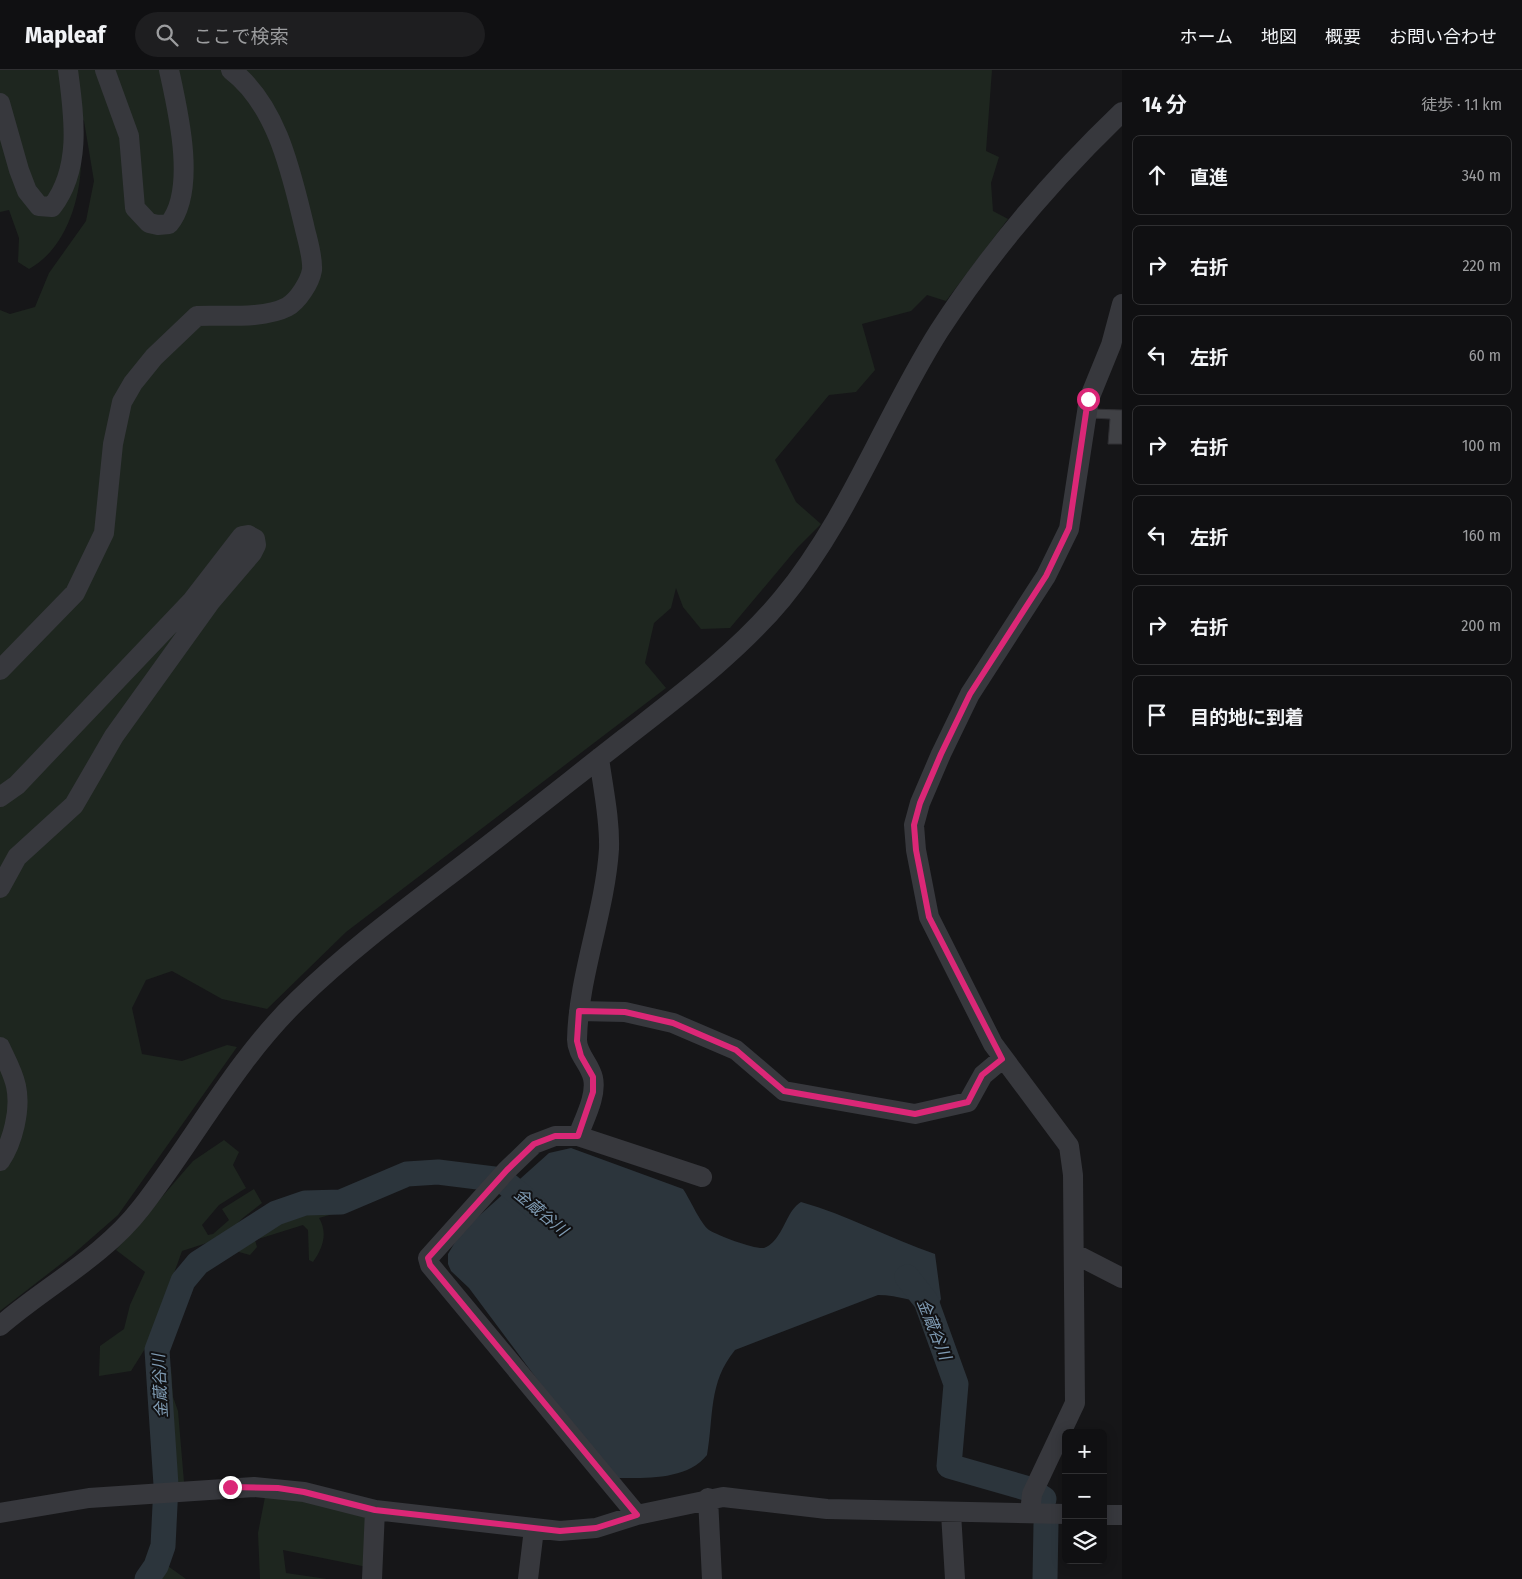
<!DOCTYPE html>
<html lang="ja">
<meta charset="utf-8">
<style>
:root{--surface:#101012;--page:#1e1e20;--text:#f1f3f6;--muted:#9c9d9f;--line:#303032}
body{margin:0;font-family:"Fira Sans Condensed","Noto Sans JP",sans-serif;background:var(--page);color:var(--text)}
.controls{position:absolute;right:15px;bottom:15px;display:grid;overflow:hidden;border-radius:8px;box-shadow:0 2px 12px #0003}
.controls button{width:45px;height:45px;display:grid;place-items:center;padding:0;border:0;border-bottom:1px solid var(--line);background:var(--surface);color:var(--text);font:25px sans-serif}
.stop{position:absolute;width:15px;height:15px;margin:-11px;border:4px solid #db2777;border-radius:50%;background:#fff}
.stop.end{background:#db2777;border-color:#fff;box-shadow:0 1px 5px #0008}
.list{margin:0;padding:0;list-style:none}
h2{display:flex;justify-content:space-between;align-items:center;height:65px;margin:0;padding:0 20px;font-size:21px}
h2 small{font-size:16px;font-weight:400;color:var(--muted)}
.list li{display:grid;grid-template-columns:32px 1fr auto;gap:15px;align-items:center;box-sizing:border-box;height:80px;margin:0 10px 10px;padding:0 10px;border:1px solid var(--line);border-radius:8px}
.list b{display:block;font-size:19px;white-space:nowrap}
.list em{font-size:16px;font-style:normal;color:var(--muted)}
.icon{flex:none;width:28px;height:28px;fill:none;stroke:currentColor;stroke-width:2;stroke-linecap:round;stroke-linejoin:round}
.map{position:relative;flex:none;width:1122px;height:1509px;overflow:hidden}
header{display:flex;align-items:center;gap:30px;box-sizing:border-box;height:70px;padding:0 25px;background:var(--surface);border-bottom:1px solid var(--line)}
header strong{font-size:24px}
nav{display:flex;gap:28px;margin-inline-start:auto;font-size:18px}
.search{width:350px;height:45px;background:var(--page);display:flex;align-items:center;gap:12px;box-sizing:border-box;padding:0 18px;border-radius:28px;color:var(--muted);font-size:19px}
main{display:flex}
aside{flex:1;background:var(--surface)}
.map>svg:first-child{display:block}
.green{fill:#1e261f}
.water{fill:#2c353c}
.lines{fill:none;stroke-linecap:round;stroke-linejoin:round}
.river{stroke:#2c353c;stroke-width:25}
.building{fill:#404145;stroke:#303034}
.minor{stroke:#37383d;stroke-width:20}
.route{stroke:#db2777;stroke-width:6}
.labels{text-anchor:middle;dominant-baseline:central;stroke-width:4;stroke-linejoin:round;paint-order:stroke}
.water-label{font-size:16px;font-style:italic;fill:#7f9bb3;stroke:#111113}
</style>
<header>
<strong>Mapleaf</strong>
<div class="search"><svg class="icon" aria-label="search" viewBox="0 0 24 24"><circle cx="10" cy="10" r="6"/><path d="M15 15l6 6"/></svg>ここで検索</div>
<nav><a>ホーム</a><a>地図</a><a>概要</a><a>お問い合わせ</a></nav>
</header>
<main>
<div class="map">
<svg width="1122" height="1509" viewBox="0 0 1122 1509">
<rect width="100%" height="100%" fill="#161618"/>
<path class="green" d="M0 0H992L986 81 999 87 991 113 993 141 1008 149 946 231 927 225 911 241 862 254 875 300 856 322 829 325 775 390 796 432 821 454 798 477 730 558 701 559 683 537 676 518 671 538 654 553 645 593 666 618 346 862 267 939 222 929 172 901 146 910 132 938 142 984 182 991 227 975 237 977 118 1145 71 1186 0 1241V240L10 244 35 237 49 203 86 151 94 111 84 51 69 30C73 48 80 68 81 86 82 127 66 179 29 199L18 192 19 168 9 140 0 142Z
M224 1070 239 1082 233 1095 246 1118 219 1135 202 1155 208 1165 213 1164 229 1150 222 1139 254 1119 262 1133 244 1147 222 1168 182 1181 173 1206 172 1224 148 1274 131 1301 99 1306 100 1276 124 1259 130 1235 145 1202 116 1180 193 1091Z
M359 1130 350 1139 319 1148C328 1163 323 1178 313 1192L309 1190 308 1160 303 1155 255 1170 257 1177 250 1185 239 1182 235 1176 280 1146 306 1139 339 1136Z
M171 1297 173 1327 178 1341 184 1412H170L162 1298Z
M266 1422 371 1444 367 1497 283 1480 286 1503 327 1509H260L258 1463Z
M165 1494 186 1509H153Z"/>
<path class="water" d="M571 1078 683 1119C690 1129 700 1153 709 1160 719 1166 753 1179 764 1178 767 1177 770 1175 773 1172 785 1160 787 1141 801 1132 847 1145 889 1168 935 1184L941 1229 938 1235C917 1233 899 1225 878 1225L735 1280C708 1313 714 1346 707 1385 687 1410 647 1408 617 1408L601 1395 469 1218 451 1201 448 1194V1184L461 1162 549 1083Z"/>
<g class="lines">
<path class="river" d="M907 1207 926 1231 956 1314 949 1396 1029 1419 1044 1429
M147 1509 156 1496 163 1476 166 1415 157 1280 183 1211 198 1193 276 1143 305 1133 341 1132 407 1104 438 1102 502 1110 537 1139
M1045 1509 1046 1454"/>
</g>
<path class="building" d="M1092 339 1122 340V374H1108L1110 349 1092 348Z"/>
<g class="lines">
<path class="minor" d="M105 0 129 66 135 138 149 153 158 155 169 154C197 120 178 41 169 0
M0 33 19 100 27 121 39 136 52 137C82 98 74 46 68 0
M0 600 75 523 104 463 113 374 122 332 133 313 154 287 197 246C222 245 264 249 287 237 298 231 310 212 312 200 313 186 307 169 304 155 291 102 277 35 231 0
M0 727 17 715 191 532 242 466 248 465 255 469 256 475 252 483 211 531 114 666 74 735 17 787 0 818
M579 941 625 942 673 953 736 980 784 1021 915 1044 968 1032 983 1005 1002 989
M0 977C6 990 13 1002 16 1016 21 1039 13 1072 0 1091
M578 1066C584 1049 597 1026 593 1008 590 994 577 984 577 970 578 907 605 842 609 779 610 749 603 718 599 688
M1075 1184 1122 1208
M0 1256C46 1216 103 1187 141 1138 194 1070 235 991 298 930 347 882 405 839 460 797 516 754 570 711 625 668 680 625 738 582 782 529 849 448 884 348 939 261 991 181 1053 108 1122 42
M708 1428 712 1509
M0 1443 89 1428 254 1417 304 1422 375 1440 560 1461 596 1458 637 1445 723 1427 827 1439 1066 1444
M951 1443 955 1509
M1030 1443 1032 1424 1075 1333 1073 1105 1069 1076 993 974 929 847 916 780 914 755 920 733 941 684 970 624 1046 506 1069 459 1089 329 1111 275 1122 234
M637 1445 430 1195 428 1188 507 1100 534 1074 555 1066H578L702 1107
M1103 1445H1122
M372 1509 375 1440
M528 1509 534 1459"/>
</g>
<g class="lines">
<path class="route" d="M230 1417 278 1418 304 1422 375 1440 560 1461 596 1458 637 1445 430 1195 428 1188 507 1100 534 1074 555 1066H578L593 1022V1007L581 986 577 971 579 941 625 942 673 953 736 980 784 1021 915 1044 968 1032 982 1005 1002 989 929 847 916 780 914 755 920 733 941 684 970 624 1046 506 1069 458 1088 329"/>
</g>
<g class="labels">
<g class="water-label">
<text transform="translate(541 1142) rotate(40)">金蔵谷川</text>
<text transform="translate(934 1259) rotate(68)">金蔵谷川</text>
<text transform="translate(160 1316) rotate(-93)">金蔵谷川</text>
</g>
</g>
</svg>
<div class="controls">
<button>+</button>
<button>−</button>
<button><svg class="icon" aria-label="layers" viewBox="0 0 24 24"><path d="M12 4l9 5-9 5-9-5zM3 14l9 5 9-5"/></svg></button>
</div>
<div class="stop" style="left:1088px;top:329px"></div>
<div class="stop end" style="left:230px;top:1417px"></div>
</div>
<aside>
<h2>14 分<small>徒歩 · 1.1 km</small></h2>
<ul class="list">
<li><svg class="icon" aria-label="ahead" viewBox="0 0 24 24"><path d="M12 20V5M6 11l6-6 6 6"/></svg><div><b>直進</b></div><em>340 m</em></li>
<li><svg class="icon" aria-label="right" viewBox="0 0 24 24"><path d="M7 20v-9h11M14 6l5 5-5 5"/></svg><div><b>右折</b></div><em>220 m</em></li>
<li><svg class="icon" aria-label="left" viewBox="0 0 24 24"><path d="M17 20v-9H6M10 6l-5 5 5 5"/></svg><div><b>左折</b></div><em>60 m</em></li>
<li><svg class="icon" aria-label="right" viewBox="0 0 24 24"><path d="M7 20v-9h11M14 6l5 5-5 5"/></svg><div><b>右折</b></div><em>100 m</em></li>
<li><svg class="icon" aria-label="left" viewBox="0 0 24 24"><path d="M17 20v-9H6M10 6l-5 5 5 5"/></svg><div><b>左折</b></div><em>160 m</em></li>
<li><svg class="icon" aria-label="right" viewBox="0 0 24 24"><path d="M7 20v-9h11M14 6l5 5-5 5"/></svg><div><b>右折</b></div><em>200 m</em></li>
<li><svg class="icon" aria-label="arrive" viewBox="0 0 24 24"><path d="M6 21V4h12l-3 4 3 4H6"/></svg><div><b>目的地に到着</b></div></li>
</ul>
</aside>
</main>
